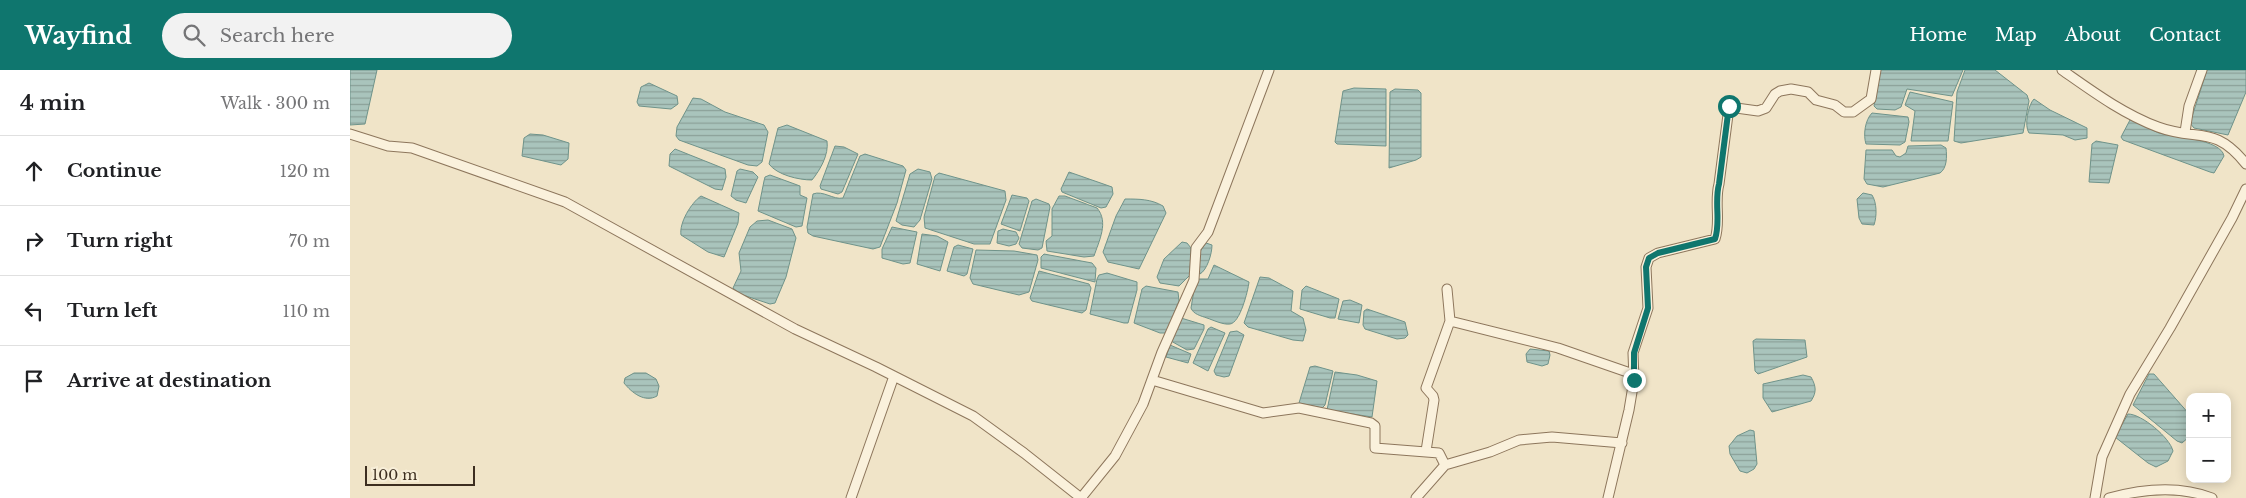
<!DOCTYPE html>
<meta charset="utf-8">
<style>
:root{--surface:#fff;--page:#f2f2f2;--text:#202124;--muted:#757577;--line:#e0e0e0;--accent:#0f766e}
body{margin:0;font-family:"Libre Baskerville",serif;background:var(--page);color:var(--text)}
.controls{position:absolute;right:15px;bottom:15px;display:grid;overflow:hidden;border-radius:10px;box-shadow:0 2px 12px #0003}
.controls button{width:45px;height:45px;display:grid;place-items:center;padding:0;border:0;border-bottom:1px solid var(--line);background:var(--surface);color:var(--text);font:25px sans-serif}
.scale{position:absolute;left:15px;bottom:12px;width:110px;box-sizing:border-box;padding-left:5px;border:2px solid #3d2e20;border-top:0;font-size:14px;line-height:18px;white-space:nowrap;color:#3d2e20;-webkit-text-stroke:4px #f7eed8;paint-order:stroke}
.stop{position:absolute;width:15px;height:15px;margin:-11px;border:4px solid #0f766e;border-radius:50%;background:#fff}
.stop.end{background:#0f766e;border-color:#fff;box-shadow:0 1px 5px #0008}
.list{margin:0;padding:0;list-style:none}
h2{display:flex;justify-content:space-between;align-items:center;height:65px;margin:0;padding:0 20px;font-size:21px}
h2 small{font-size:16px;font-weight:400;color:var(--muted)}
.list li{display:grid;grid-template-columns:32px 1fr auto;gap:15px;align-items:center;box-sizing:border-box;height:70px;padding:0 20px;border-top:1px solid var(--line)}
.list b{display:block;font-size:19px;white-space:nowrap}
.list em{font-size:16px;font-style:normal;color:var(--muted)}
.icon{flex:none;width:28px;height:28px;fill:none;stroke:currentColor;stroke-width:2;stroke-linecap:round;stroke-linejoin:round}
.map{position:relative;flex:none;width:1896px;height:428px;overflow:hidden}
header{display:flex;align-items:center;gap:30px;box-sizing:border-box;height:70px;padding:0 25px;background:var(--accent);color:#fff}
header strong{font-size:24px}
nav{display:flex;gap:28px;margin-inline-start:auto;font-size:18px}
.search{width:350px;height:45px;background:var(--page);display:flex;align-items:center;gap:12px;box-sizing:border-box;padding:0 18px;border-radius:28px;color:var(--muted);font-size:19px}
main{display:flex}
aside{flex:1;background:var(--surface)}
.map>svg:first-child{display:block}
.water{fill:url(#water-rules);stroke:#6f938a}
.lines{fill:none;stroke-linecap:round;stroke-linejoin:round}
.minor-casing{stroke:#8d765c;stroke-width:11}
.minor{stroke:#faf1dc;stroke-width:9}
.route{stroke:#0f766e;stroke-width:6}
</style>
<header>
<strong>Wayfind</strong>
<div class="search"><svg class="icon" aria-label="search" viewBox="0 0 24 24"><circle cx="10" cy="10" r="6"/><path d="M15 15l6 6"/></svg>Search here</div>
<nav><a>Home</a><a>Map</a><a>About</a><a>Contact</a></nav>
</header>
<main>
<aside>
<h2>4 min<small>Walk · 300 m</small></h2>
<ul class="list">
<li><svg class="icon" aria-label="ahead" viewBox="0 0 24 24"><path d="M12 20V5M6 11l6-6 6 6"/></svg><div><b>Continue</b></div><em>120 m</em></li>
<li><svg class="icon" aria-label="right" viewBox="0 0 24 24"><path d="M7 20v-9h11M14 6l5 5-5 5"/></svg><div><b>Turn right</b></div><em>70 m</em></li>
<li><svg class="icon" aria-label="left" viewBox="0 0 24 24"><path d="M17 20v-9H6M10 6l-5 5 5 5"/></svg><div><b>Turn left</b></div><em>110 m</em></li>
<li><svg class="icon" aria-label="arrive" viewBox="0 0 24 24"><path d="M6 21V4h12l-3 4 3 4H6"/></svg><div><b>Arrive at destination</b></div></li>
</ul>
</aside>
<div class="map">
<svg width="1896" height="428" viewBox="0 0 1896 428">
<defs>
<pattern id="water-rules" width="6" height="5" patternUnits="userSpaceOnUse" patternTransform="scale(1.25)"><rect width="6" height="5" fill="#a9c4bc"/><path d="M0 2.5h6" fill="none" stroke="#8ba098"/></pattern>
</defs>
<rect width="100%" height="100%" fill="#f0e4c8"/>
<path class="water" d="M0 0H27L15 54 0 55Z
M1530 0H1613L1602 26 1557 19 1551 37 1545 40 1527 39 1524 36Z
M1615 0H1645L1677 25 1679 31 1673 63 1611 73 1604 71 1607 22Z
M1857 0H1896V22L1878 65 1844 58 1840 53Z
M299 13 327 26 328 34 321 39 289 36 287 32 291 17Z
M1004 18 1036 19V76L987 74 985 72 993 21Z
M1045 19 1068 20 1071 23V87L1066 90 1039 98 1040 22Z
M1560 22 1603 32 1598 71H1561L1565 41 1555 35Z
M343 28 351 29 375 42 414 55 418 62 412 92 407 96 398 95 329 70 326 66 327 57Z
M1684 29 1700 40 1737 58V68L1725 70 1713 65 1679 63C1674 56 1678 35 1684 29Z
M1522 43 1558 47 1559 52 1555 72 1550 75 1516 74C1513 65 1515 50 1522 43Z
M1780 50H1784C1792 54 1801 60 1809 63 1823 67 1871 69 1874 86L1864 103 1860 102 1773 70 1771 67Z
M437 55 477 71C479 85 470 100 462 110 449 110 427 105 419 94L428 58Z
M180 64 193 65 219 73 218 89 211 95 172 86 174 68Z
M1746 71 1768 75 1759 113 1739 112 1742 74Z
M1591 75 1596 78C1597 87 1597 98 1590 103L1533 117 1517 114 1514 109 1516 80H1542L1546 86 1550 87 1556 83 1558 76Z
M485 76 494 77 508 84 492 122 488 124 471 119 470 116Z
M325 79 375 99 376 107 372 120 365 119 319 96 320 84Z
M515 84 553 96 556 100 547 133 530 177 523 179 463 166 458 163 457 157 463 124C473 120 483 130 493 128L510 86Z
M390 99 403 102 408 107 396 133 386 130 381 126 387 101Z
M568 99 580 102 582 109 570 150 564 157 552 155 546 151 560 104Z
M719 102 762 117 763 124 756 137 751 138 712 122 711 119Z
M589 103 655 121 656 130 640 174H624L575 158 574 147 585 106Z
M420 105 450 116V125L457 128 452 156 446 157 408 141 414 111 415 107Z
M1513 123 1522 125C1527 133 1527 146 1524 155L1512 154 1509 148 1507 129Z
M662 125 677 128 679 131 670 161 651 154Z
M351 126 389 143 388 153 374 187 358 182 331 165C329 153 341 133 351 126Z
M709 126H715L747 138C759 152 749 171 744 186L734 187 697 181 696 171 702 166V139Z
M686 129 699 134 700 137 692 178 688 180 672 178 669 174 682 131Z
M775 129C789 129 801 129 813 136L816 143 789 199 758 192 753 182 766 146Z
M418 150 442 159 446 168 436 207 425 233 420 234 390 224 383 218 391 201 389 183 400 157 407 151Z
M542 157 567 162 560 193 553 194 532 188V179Z
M653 159 666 162 669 168 666 174 659 176 647 173 648 161Z
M572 164 587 166 598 172 590 201 567 194Z
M832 172 837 173 841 178 840 205 829 216 810 213 807 207 814 189Z
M856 173 862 175C862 184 857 200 850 204L848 202 849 183Z
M608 175 623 179 617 204 614 206 597 201 604 177Z
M626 180 664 181 687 185 688 190 679 222 669 225 623 214 620 208Z
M694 184 742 193 746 198 745 212 691 198V187Z
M864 195 899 212C898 221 890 253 880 254 873 255 863 250 857 248 851 246 843 244 841 238L845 214 848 209H858Z
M689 201 739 214 741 218 736 240 732 243 682 231 680 228Z
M757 203 787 212V220L778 253H774L740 244 747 209 749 205Z
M910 207 919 208 943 221 941 241 953 248 956 260 953 271 943 270 898 257 894 253Z
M796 216 828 222 829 231 816 263H810L784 253 792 219Z
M956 216 989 229 985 248H980L950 239 952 220Z
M1000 230 1012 235 1009 253 988 249 993 231Z
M1017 239 1055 252 1058 265 1055 268 1047 269 1015 259 1013 255 1014 241Z
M831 248 854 255V259L844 279 837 280 821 271Z
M861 257 875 263 858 301 843 293 858 259Z
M887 261 894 265 879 306 874 307 866 305 864 301 880 262Z
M1406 269 1455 270 1457 287 1408 304 1405 301 1403 271Z
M820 275 841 284 838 293 816 287Z
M1180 279 1199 281 1200 285 1198 294 1192 296 1177 292 1176 284Z
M965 296 983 301 975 335 972 338 949 333 960 297Z
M985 302 1007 305 1027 311 1022 347 977 340Z
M284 303H296L306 309 309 316 307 326C295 333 282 323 274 313L275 308Z
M1799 304H1804L1840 345V366L1832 373 1827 371 1783 335Z
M1453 305 1461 307C1466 316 1467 322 1461 331L1422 342 1413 328V314Z
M1778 344C1792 344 1820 368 1823 381L1818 391 1806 397 1798 393 1765 367Z
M1400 360 1404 361 1407 394 1404 399 1397 403 1390 401 1380 384 1379 376 1387 366Z"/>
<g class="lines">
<g class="minor-casing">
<path id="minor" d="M1712 0C1742 21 1773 44 1808 57 1848 72 1864 54 1896 94
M1835 62 1839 36 1852 0
M0 64 38 76 62 78 215 132 445 259 526 297 623 346 674 383 731 428
M1100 251 1208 278 1283 304
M802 310 913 343 949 338 1021 353 1025 356V378L1089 383 1095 395
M1076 381 1084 330 1083 326 1076 318 1100 251 1097 219
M501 428 544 306
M731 428 765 386 793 334 812 282 844 210 846 178 858 162 919 0
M1066 428 1095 395 1140 382 1169 370 1202 367 1272 373
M1258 428 1279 340 1284 310 1283 283 1298 238 1296 197 1299 188 1308 183 1365 169C1371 152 1364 132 1369 114L1379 37 1408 41 1416 38 1425 24 1430 21 1441 19 1458 22 1466 30 1485 35 1494 42H1503L1521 29 1526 0
M1745 428 1752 387 1780 324 1820 258 1882 148 1896 119
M1759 428C1792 419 1829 415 1862 428"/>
</g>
<use href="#minor" class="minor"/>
</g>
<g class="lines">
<path class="route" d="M1284 310V283L1298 238 1296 197 1299 188 1308 183 1365 169C1371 152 1364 132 1369 114L1379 36"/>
</g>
</svg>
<div class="controls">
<button>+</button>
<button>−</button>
</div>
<div class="scale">100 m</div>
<div class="stop" style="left:1379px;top:36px"></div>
<div class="stop end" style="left:1284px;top:310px"></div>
</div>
</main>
